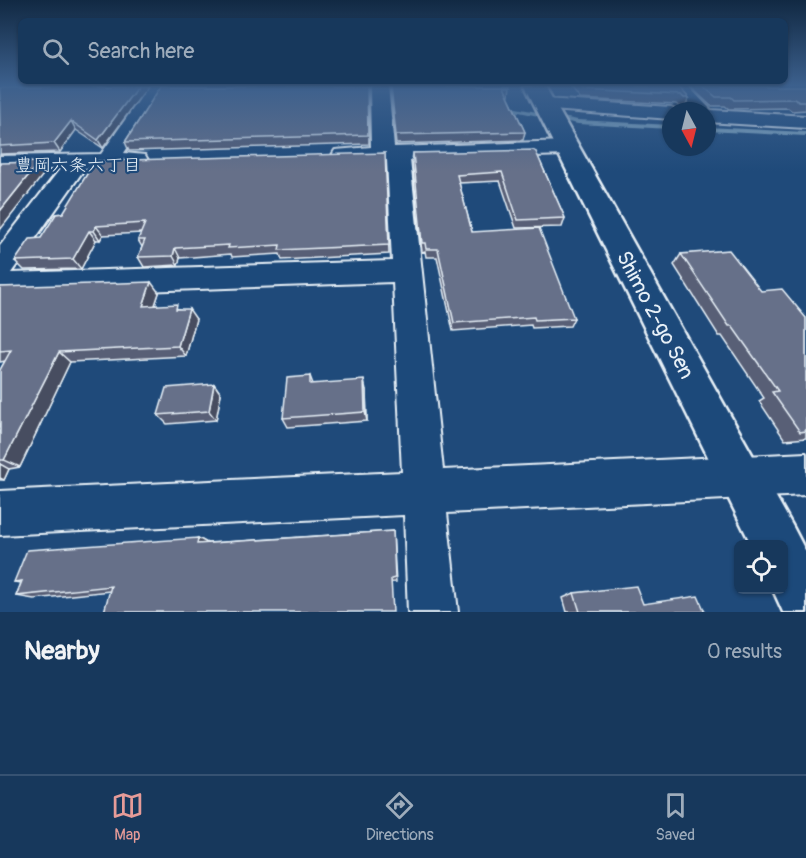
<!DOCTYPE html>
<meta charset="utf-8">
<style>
:root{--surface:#17385c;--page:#203f62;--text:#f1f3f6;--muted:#9eacbb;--line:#365272;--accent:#e69b98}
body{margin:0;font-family:Pangolin,"Klee One",sans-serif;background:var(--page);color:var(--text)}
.controls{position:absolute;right:18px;bottom:18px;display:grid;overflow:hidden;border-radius:9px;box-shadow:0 2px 4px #0004}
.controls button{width:54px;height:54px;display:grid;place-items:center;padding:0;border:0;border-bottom:2px solid var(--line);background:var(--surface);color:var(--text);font:30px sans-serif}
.compass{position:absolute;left:662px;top:102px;width:54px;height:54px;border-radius:50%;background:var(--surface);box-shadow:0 2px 4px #0004;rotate:173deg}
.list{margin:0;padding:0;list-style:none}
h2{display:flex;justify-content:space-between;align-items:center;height:78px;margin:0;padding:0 24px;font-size:26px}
h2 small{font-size:20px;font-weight:400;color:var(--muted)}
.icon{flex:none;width:33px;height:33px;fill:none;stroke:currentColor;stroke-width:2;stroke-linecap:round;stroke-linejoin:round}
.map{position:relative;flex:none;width:806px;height:612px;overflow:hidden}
.search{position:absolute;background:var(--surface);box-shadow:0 2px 4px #0004;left:18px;right:18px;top:18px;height:66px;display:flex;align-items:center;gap:15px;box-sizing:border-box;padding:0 21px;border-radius:9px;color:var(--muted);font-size:22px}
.sheet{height:162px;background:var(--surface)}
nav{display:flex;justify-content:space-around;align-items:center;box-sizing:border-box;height:84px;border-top:2px solid var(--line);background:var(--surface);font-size:16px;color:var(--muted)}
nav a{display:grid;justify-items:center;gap:3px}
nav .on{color:var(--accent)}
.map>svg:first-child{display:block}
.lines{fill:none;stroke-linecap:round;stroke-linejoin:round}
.stream{fill:#87acc4;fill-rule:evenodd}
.street-casing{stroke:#e8f1f8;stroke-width:4}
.secondary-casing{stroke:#e8f1f8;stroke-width:5}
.street{fill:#1f4a7a;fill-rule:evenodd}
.secondary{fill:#1f4a7a;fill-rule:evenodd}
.wall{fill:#585f76;stroke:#e8f1f8;stroke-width:1.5}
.shaded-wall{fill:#474e60;stroke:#e8f1f8;stroke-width:1.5}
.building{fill:#666f89;stroke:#e8f1f8;stroke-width:1.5}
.labels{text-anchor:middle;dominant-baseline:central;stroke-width:4.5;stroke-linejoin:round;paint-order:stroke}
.far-neighbourhood-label{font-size:18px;fill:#e8f1f8;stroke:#1f4a7a}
.street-label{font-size:21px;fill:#e8f1f8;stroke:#1f4a7a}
</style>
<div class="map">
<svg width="806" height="612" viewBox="0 0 806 612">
<rect width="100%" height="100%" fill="#1f4a7a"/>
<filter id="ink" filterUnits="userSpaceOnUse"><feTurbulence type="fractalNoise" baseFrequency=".0167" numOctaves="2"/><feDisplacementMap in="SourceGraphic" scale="12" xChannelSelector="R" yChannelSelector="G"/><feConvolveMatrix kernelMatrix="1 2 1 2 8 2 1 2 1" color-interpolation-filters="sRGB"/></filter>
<g filter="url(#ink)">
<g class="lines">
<path class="stream" d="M506 106 578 120 671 125V129L578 124 504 109V107Z
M707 127 806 132V136L707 131Z"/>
<g class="street-casing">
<path id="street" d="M0 86H102L100 90 93 92 0 94Z
M149 86H167L124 153 145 155 148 160 145 165 85 168 11 273 392 261 387 160 343 162 335 160 332 155 335 150 371 147 370 86H388L394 147 567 141 575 143 578 148 575 153 567 155 410 160 443 470 806 453V495L447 513 458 612H408L404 515 0 535V491L402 472 393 282 0 296V246L60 169 0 170V156L101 154Z
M669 86H688L711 110 806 116V128L707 122V111H691Z
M545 99 671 107 680 111H671V119L538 109 535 105 538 101Z"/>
</g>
<g class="secondary-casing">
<path id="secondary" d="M525 86H545L793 527 806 552V612H783L773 590H784V544H751Z"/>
</g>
<use href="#street" class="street"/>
<use href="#secondary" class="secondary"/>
</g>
<path class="wall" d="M89 86 103 148 76 130 60 152 0 154V88Z
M161 86H368L369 144 129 151 125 142Z
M389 86H510L509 95H508L525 132 523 140 396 144 390 86Z
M570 86H678L689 98 685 107H680L676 104 580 99Z
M690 86H806V110L792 111 788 108 729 109 725 106H711Z
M536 152 565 218 562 227 516 228 500 181 459 183 472 232 574 318 570 326 532 328 531 325 453 331 437 257H426L425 251 422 252 412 161 413 153Z
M385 153 389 254 282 260 280 254 232 257 231 254 180 258 178 265 144 267 138 257 142 247 138 240 141 233 103 235 100 240H96L81 269 24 270 15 261 41 238 63 213Z
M681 254 761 291 806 318V438L785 440 759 401 764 398 722 336H719L674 265Z
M0 287 159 293 155 305 180 309 196 319 186 356 70 362 20 467 9 469 4 480H0V370L5 361 0 362Z
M310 376 313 384 366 390 367 421 288 427 283 418Z
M214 384 221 394 216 420 167 424 158 415Z
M393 531 396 582 110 591 34 599 16 596 21 583 14 582 198 538 207 543Z
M574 593 643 604 705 612H567L563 598Z"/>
<path class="shaded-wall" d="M138 86H148L103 148 98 140Z
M71 121 76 130 60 152 54 143Z
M39 162 46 171 0 230V211Z
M96 226 103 235 100 240 94 231Z
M89 231 96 240 81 269 73 259Z
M175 248 180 258 178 265 173 256Z
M151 282 159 293 151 317 143 306Z
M189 309 196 319 186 356 178 346Z
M59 352 70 362 20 467 4 460Z
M364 380 366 390 367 421 365 412Z
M214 384 221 394 216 420 209 411Z
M0 464 9 469 4 480 0 478Z
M198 538 207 543 197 544Z"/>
<path class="building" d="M89 86H138L98 140 71 121 54 143 0 146V88Z
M161 86H367L368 135 125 142Z
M391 86H510L511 87H504L525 132 396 135Z
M579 86H678L689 98H684L681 95 583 90Z
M703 86H806V102H799L794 99 734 100 731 97H716Z
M533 150 536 152 565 218 518 220 502 172 457 175 472 232 539 228 574 318 535 320 534 317 454 323 438 249H426L425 243H422L413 153Z
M385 153 389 245 279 250 280 245 228 248 229 245 175 248 173 256 138 257 145 240H138L145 223 96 226 94 231H89L73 259 15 261 30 239 41 238 56 214 63 213 95 161Z
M39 162 0 211V163Z
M729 250 761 291 782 289 806 318V431L800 432 772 392 778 391 732 326H729L681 254Z
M151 282 143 306 177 304 176 309H189L178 346 59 352 4 460H0V370L11 350 0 351V287Z
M310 376V384L364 380 365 412 283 418 287 378Z
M214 384 209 411 158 415 166 388Z
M393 531 395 578 391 579 393 612H104L111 586 16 596 22 581 14 582 27 550 198 538 197 544Z
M636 586 643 604 698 596 705 612H580L574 593Z"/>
</g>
<linearGradient id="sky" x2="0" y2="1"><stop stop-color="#112943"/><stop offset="0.5" stop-color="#3c608d"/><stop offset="1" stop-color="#3c608d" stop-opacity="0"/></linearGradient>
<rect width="806" height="171" fill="url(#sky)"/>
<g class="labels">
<g class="far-neighbourhood-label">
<text x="78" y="165">豊岡六条六丁目</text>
</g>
<g class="street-label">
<text transform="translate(655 315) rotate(62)">Shimo 2-go Sen</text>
</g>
</g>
</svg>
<div class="controls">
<button><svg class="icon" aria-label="locate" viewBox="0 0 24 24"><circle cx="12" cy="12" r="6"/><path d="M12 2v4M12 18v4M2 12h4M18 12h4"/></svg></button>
</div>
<svg class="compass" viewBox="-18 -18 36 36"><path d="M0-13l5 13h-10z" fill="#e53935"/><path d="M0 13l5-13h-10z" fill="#9eacbb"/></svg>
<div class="search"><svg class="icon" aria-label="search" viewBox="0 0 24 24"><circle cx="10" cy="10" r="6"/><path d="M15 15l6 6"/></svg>Search here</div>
</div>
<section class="sheet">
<h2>Nearby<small>0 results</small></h2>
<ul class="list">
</ul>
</section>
<nav>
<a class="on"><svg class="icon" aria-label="map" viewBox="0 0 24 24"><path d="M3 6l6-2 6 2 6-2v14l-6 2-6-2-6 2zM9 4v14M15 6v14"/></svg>Map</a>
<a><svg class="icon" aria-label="directions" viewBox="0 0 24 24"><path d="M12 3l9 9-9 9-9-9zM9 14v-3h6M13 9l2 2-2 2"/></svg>Directions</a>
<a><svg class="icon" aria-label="saved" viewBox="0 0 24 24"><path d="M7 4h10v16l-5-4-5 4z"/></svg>Saved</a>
</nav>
